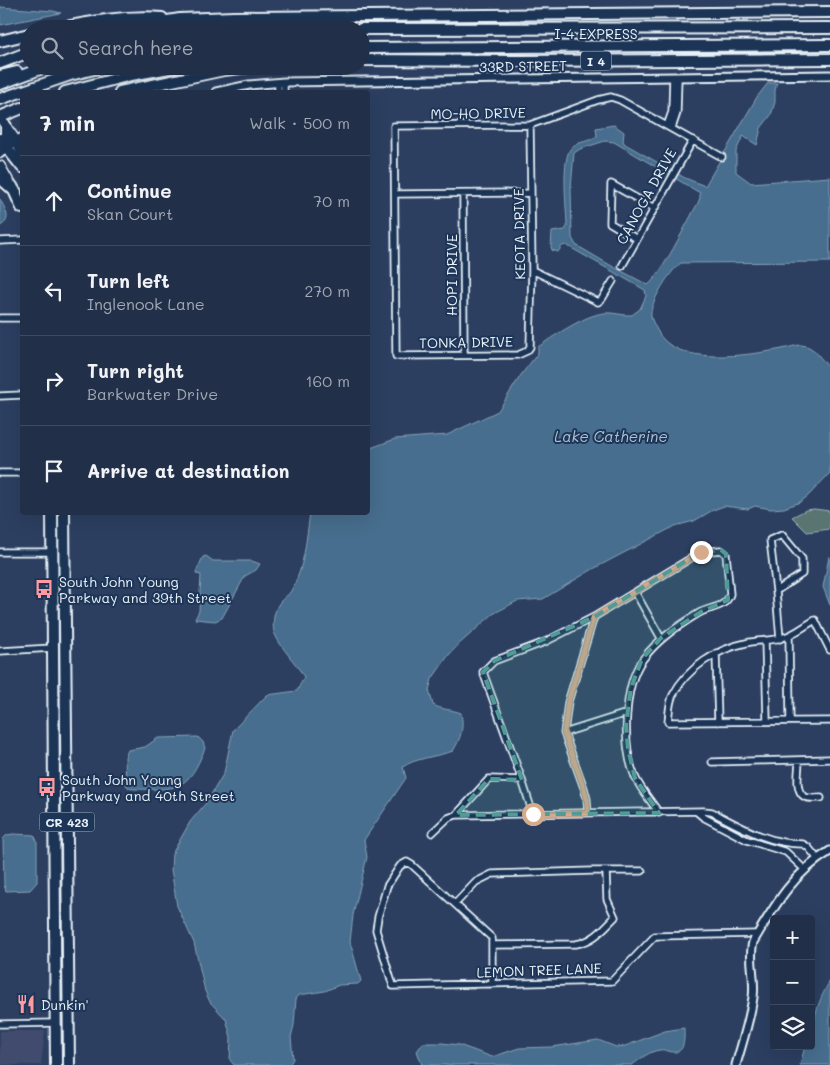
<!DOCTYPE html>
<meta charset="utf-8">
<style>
:root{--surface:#212f49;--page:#2d3b53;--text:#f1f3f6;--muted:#a2a9b4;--line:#3e4a61}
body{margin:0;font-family:Mali,sans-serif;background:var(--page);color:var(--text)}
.controls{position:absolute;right:15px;bottom:15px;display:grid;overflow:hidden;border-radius:5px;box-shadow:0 5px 20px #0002}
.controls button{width:45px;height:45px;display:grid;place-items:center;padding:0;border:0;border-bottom:1px solid var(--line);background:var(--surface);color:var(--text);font:25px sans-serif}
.stop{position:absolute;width:15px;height:15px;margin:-11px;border:4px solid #d6ab8b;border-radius:50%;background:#fff}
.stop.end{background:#d6ab8b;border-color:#fff;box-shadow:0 1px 5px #0008}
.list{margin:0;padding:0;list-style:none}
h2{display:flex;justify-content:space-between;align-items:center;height:65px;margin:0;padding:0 20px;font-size:21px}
h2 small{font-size:16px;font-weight:400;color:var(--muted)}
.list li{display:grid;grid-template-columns:32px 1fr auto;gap:15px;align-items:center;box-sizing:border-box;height:90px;padding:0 20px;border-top:1px solid var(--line)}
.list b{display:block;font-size:19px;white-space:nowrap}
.list p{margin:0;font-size:16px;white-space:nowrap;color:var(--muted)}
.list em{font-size:16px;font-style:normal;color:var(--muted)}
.icon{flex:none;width:28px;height:28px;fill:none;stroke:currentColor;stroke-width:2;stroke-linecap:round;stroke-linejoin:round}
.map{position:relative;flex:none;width:830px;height:1065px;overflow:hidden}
.search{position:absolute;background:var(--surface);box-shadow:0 5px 20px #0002;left:20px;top:20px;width:350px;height:55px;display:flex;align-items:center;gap:12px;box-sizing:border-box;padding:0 18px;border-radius:28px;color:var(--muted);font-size:19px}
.panel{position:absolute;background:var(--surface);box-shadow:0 5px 20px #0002;left:20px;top:90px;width:350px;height:425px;border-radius:5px}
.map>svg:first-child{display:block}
.built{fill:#3f4b6d}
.green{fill:#597572;stroke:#a0b3b5}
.water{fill:#466e8e;stroke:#87a2b8;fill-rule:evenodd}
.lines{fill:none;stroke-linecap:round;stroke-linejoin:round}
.minor-casing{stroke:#e8f1f8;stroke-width:9}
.tertiary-casing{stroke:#e8f1f8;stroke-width:11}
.primary-casing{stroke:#e8f1f8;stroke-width:12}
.trunk-casing{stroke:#e8f1f8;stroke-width:14}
.motorway-casing{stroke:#e8f1f8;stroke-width:14}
.minor{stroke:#1d3557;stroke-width:5.5}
.tertiary{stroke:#1d3557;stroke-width:7}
.primary{stroke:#1d3557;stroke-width:9}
.trunk{stroke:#1d3557;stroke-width:10}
.motorway{stroke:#1d3557;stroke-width:10}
.route{stroke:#d6ab8b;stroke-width:6}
.marked{fill:#509b97;fill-opacity:0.2;stroke:#509b97;stroke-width:4;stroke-dasharray:10 6;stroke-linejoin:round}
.labels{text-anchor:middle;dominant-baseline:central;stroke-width:4;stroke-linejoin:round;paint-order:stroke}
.shield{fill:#1d3557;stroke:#abb9c8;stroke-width:1}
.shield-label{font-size:12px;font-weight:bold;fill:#e8f1f8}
.street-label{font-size:14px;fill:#e8f1f8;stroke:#1d3557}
.poi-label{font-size:14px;fill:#e8f1f8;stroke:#1d3557;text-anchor:start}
.water-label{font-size:15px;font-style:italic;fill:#afc3d3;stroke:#1d3557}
</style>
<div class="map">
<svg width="830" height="1065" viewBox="0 0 830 1065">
<rect width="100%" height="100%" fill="#2c3f61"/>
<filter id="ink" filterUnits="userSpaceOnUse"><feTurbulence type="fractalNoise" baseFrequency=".02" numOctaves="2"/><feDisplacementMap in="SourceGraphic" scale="10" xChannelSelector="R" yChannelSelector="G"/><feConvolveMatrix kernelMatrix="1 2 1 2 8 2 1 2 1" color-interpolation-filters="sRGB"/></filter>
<g filter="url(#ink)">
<path class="built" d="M0 1031H45L41 1065H0Z"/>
<path class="green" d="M814 509 830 511V529L807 532 792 517 806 510Z"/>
<path class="water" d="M0 7 53 11 61 13 0 25Z
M768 83H777L775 90V102L771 115 761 128 757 145 743 136 736 151V172L751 183 830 177V262L681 263C670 271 653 298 651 312 650 318 654 324 657 330 674 368 749 355 782 349 788 348 795 345 801 345 816 346 820 360 830 368V473L808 496 800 502 784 508 771 509 755 506 748 509 724 506 713 510 694 521 675 526 593 569 543 599 517 601 493 614 458 645 448 656 432 679 429 690 433 705C442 710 451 709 461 713 464 728 461 738 453 751 439 756 412 759 403 767L406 778 364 840 367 857 353 915 350 942 361 981 358 984 339 985 325 991 299 995 296 999 294 1025 291 1037 293 1059 289 1065H234L230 1060 231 1037 226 1019 210 1002 205 991 194 943 177 906 171 869 172 854 190 822 206 803 224 773 233 730 267 695 297 691 304 677C296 662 280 648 274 632 272 623 274 610 280 602 283 598 288 596 291 591 305 567 306 539 310 513L368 512V449L395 439 447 435 498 411 521 375 538 353V347C554 336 586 314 605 313 614 312 623 316 632 315L640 309 646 296 645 290 566 245 562 246 558 252 552 250 551 247 552 232 565 230 567 227C567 211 560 157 572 147 579 141 590 142 597 136L596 128 614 125 624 132 623 141 625 144 685 178 705 186 757 97ZM605 141 614 142 700 193V198L698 203C688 220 661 276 648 285L610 265 576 245 572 238 571 188 574 153 580 149Z
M0 199C5 209 13 220 0 226Z
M206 556 213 561H252L260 564 256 570 245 576 222 618 215 621 195 619 199 611 201 575 196 574V572L203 557Z
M829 557H830V605L823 587Z
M198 737 203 742 205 748C188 791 177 790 134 789L129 788 126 785 125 757 128 750 145 747 158 738Z
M13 834 34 835 37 841V882L30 890 6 891 4 885 3 839 7 835Z
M830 981V1065H800L805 1046H811C811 1024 818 1000 830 981Z
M684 1028C684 1037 686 1054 672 1052 667 1051 664 1049 660 1050 649 1051 641 1059 632 1065H422L417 1051 423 1043H442L459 1045 492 1057 519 1048 552 1047 598 1040 616 1047 625 1046 665 1031Z"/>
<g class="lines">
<g class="minor-casing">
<path id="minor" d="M278 92V82
M284 92V82
M530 125 532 270 530 347 527 351 518 355 396 356 394 126 530 125 598 100 611 97 620 100 722 157
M667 126 672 112 673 77
M672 128 677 113 678 77
M395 194 530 193
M463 194 464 355
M637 239 610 223 611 184 654 208
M0 241 22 240
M622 266 693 140
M532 270 598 302 602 299 613 281
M0 318H22
M0 396 22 395
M0 473H22
M782 535 802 559V574L776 591 770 540Z
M0 552H52
M776 591 780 639
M635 592 661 638
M789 636 790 721
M765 640 767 721
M830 650 815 620C804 626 793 636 781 638 770 641 758 640 746 643 717 649 687 668 673 695 669 702 669 714 668 722L830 721
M0 651 53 648
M716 653 718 722
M564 733 627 713
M799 760C799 770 794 792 805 797 810 799 816 798 821 798
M712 762 830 759
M697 812 703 817 747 840 786 852 804 869
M588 813 587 799 584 788 564 733 568 702 594 617
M533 814 522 780 483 672 494 661 545 642 594 617 701 552 721 550 726 554 730 594C726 608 710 607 699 613 678 626 658 639 643 659 623 686 622 747 635 777 641 790 651 801 659 813
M456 815 489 779 522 780
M432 833 448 818 456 815 704 811 712 812C741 827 769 844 803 844L808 847 817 858
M456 903 476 882 492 874 592 871H642
M492 945 576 944C594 941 602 930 615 917L607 899 606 871
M492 984V938L412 865 407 862 400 866 387 886 378 917 376 930 393 986 612 981 655 936 758 934
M0 1024 56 1023"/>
</g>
<g class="tertiary-casing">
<path id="tertiary" d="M216 92 249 85 284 82 830 75
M736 1065C742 1043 750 1020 753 997 756 978 748 960 753 942 775 905 792 874 830 851"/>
</g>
<g class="primary-casing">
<path id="primary" d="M0 118 17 142
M0 166 8 180"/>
</g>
<g class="trunk-casing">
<path id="trunk" d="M17 142 22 153
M12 186 22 208
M52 512 56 1065
M64 512 69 1065"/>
</g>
<g class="motorway-casing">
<path id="motorway" d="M55 29C90 22 126 15 162 18
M118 29 180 19 234 17 830 12
M361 29 830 28
M0 41 29 34
M361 48 830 45
M361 60 520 61 830 59
M0 63 29 52
M0 76 17 72
M0 84 48 66
M65 92 131 75 180 66
M120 92 224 70 257 66
M0 99 70 75 106 66
M0 117 22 108
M0 139 22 167
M1 143 11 144 22 139
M0 152 6 138V126
M0 178 16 192"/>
</g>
<use href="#minor" class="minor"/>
<use href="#tertiary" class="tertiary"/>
<use href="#primary" class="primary"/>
<use href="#trunk" class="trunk"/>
<use href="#motorway" class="motorway"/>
</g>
</g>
<g class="lines" filter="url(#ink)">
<path class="route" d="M533 814 588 813 587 799 584 788 564 733 568 702 594 617 701 552"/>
</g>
<path class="marked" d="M721 550 726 554 728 600 701 612 661 638 642 659 631 688 626 725 628 749 635 778 659 813 456 815 489 779 522 780 483 672 494 661 594 617 701 552Z"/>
<defs>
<g id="bus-bare" transform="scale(1.5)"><path d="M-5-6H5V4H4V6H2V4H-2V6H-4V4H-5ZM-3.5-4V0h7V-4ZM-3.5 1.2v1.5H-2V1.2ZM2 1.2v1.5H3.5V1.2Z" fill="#ff9aa2" stroke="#1d3557" stroke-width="2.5" paint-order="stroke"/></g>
<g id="restaurant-bare" transform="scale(1.5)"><path d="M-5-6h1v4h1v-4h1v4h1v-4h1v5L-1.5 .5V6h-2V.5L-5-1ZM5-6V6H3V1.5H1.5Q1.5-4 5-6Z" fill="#ff9aa2" stroke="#1d3557" stroke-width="2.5" paint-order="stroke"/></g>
</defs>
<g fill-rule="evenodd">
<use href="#bus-bare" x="44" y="589"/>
<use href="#bus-bare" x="47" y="787"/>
<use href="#restaurant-bare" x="26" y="1004"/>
</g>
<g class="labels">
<g class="shield">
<rect x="581" y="51.5" width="30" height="19" rx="4"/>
<rect x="39.5" y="812.5" width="55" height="19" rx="4"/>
</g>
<g class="shield-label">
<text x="596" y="61">I 4</text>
<text x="67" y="822">CR 423</text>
</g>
<g class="street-label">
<text x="596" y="33">I-4 EXPRESS</text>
<text transform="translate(523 66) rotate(-1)">33RD STREET</text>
<text transform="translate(478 113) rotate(-1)">MO-HO DRIVE</text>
<text transform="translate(646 196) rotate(-61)">CANOGA DRIVE</text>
<text transform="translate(519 234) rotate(-91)">KEOTA DRIVE</text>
<text transform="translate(451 275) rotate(-90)">HOPI DRIVE</text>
<text transform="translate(466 342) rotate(-1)">TONKA DRIVE</text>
<text transform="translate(539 970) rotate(-2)">LEMON TREE LANE</text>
</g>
<g class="poi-label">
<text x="59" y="581">South John Young<tspan x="59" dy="16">Parkway and 39th Street</tspan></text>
<text x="62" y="779">South John Young<tspan x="62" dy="16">Parkway and 40th Street</tspan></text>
<text x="41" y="1004">Dunkin'</text>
</g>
<g class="water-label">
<text x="611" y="436">Lake Catherine</text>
</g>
</g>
</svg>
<div class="controls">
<button>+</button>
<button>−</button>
<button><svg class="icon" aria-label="layers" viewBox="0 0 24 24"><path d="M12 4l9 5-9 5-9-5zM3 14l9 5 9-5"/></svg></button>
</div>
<div class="stop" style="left:533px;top:814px"></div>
<div class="stop end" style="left:701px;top:552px"></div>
<div class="search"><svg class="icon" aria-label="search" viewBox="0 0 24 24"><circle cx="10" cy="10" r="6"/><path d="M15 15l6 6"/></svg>Search here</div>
<section class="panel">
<h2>7 min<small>Walk · 500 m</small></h2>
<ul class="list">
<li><svg class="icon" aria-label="ahead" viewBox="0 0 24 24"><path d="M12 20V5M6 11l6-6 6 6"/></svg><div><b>Continue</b><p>Skan Court</p></div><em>70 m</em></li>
<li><svg class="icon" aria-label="left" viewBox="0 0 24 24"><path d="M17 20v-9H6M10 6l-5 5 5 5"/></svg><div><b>Turn left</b><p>Inglenook Lane</p></div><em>270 m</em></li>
<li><svg class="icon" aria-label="right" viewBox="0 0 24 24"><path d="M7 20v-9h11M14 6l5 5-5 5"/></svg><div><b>Turn right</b><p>Barkwater Drive</p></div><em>160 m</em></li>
<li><svg class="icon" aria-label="arrive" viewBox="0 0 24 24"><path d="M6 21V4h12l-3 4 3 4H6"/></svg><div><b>Arrive at destination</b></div></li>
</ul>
</section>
</div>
